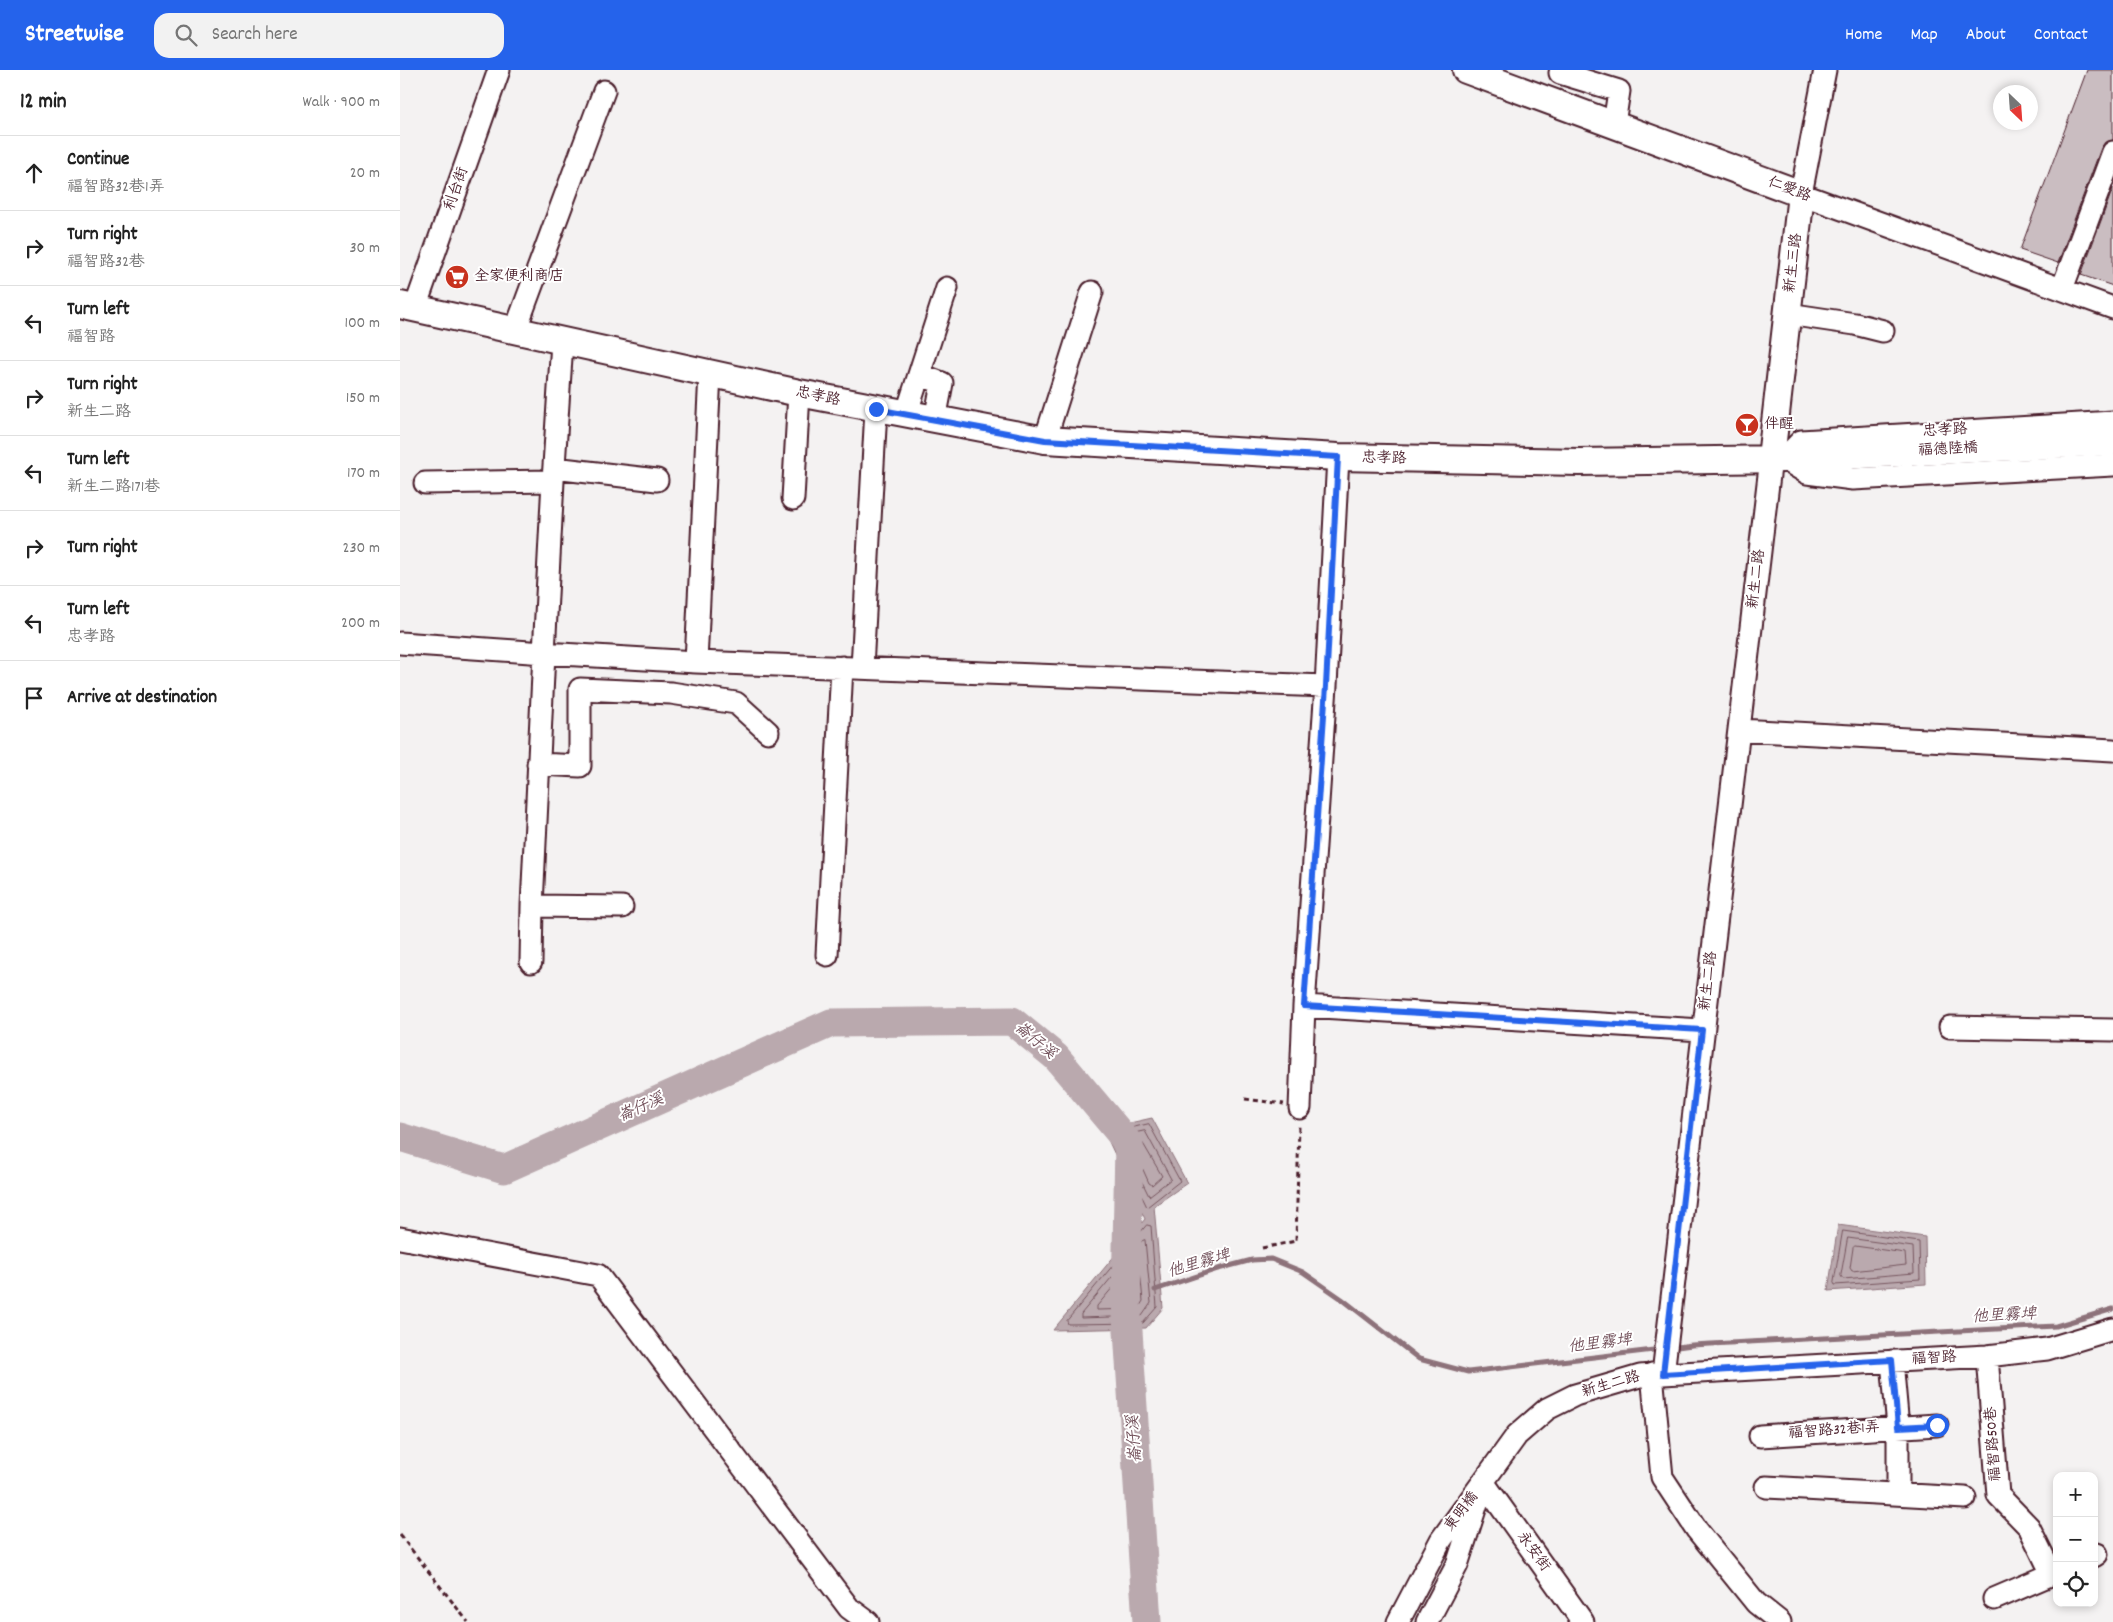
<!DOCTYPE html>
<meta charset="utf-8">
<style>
:root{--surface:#fff;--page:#f2f2f2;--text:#222;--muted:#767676;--line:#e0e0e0;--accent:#2563eb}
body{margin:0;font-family:Dekko,"LXGW WenKai TC",sans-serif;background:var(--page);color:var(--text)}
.controls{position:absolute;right:15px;bottom:15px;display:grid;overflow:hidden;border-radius:10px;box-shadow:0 2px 8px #0003}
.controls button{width:45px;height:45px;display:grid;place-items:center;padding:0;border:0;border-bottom:1px solid var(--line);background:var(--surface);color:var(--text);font:25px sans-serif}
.compass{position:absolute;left:1593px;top:15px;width:45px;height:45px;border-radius:50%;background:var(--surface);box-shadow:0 2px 8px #0003;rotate:155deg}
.stop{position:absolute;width:15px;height:15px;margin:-11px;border:4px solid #2563eb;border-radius:50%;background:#fff}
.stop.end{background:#2563eb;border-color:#fff;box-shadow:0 1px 5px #0008}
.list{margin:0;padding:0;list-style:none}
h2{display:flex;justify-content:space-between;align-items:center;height:65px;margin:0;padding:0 20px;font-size:21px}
h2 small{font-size:16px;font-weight:400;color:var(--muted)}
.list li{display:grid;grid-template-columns:32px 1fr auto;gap:15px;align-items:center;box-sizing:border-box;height:75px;padding:0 20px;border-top:1px solid var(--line)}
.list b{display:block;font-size:19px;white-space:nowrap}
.list p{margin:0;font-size:16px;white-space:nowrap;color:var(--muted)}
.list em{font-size:16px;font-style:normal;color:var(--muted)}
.icon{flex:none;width:28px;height:28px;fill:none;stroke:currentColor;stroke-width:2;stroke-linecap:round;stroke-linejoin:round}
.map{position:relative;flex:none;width:1713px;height:1552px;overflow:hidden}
header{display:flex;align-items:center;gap:30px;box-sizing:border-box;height:70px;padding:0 25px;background:var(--accent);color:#fff}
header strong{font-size:24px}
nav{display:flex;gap:28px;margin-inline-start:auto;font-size:18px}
.search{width:350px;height:45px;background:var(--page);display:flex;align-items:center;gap:12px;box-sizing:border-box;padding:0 18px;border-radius:15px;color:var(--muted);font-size:19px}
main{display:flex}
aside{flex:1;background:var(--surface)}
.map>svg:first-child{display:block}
.water{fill:#baa9ae;stroke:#8d727a}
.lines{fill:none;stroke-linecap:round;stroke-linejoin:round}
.shore{stroke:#77565f;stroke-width:1}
.stream{stroke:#8d727a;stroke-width:5}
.river{stroke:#baa9ae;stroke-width:29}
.building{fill:#cabdc1;stroke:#4a1f2b}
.minor-casing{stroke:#4a1f2b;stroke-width:25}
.major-casing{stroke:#4a1f2b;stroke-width:30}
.path{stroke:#4a1f2b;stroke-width:3;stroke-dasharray:5 4;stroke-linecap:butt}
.minor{stroke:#fff;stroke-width:21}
.major{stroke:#fff;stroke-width:26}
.route{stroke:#2563eb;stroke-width:6}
.labels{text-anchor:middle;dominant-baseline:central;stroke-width:4;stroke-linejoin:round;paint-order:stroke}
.street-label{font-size:15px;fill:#4a1f2b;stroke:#fff}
.poi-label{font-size:15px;fill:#4a1f2b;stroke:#fff;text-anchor:start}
.water-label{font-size:16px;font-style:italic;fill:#714f59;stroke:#fff}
</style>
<header>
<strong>Streetwise</strong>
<div class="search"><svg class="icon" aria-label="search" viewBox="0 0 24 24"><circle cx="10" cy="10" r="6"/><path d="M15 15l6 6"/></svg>Search here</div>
<nav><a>Home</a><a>Map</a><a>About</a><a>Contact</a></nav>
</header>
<main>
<aside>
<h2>12 min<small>Walk · 900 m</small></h2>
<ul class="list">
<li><svg class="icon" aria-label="ahead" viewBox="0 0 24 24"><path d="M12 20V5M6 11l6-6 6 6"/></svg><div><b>Continue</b><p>福智路32巷1弄</p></div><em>20 m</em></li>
<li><svg class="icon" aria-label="right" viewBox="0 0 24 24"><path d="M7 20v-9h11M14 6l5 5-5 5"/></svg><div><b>Turn right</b><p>福智路32巷</p></div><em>30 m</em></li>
<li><svg class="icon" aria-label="left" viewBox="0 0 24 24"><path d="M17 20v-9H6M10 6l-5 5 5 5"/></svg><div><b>Turn left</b><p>福智路</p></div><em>100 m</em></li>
<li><svg class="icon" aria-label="right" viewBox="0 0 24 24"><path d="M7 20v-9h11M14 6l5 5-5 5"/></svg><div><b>Turn right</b><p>新生二路</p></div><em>150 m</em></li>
<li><svg class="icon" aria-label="left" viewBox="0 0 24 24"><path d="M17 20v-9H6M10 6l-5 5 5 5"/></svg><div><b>Turn left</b><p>新生二路171巷</p></div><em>170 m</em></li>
<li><svg class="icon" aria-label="right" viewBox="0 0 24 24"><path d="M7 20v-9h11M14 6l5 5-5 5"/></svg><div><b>Turn right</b></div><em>230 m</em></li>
<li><svg class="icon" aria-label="left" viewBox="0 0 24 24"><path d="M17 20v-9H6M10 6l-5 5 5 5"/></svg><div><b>Turn left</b><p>忠孝路</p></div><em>200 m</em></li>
<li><svg class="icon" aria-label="arrive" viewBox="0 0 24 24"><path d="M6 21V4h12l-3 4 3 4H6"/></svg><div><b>Arrive at destination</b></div></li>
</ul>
</aside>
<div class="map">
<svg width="1713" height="1552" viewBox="0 0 1713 1552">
<rect width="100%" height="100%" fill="#f4f2f2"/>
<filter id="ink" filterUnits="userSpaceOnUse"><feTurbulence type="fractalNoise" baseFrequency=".02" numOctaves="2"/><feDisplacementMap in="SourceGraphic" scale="10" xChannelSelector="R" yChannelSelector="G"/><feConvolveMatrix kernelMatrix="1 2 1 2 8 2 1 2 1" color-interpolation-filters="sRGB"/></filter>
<g filter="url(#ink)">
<path class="water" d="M752 1048 787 1113 754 1136 763 1238 746 1258 653 1260 745 1149 703 1059Z
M1438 1155 1525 1167 1526 1214 1428 1221Z"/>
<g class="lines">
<path class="shore" d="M749 1054 780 1111 747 1137 712 1064 714 1062Z
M745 1061 771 1109 749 1126 721 1069 722 1066Z
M741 1070 762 1106 752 1115 749 1113 732 1075 733 1072Z
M747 1155 751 1156 757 1237 743 1253 668 1254 667 1251Z
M1443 1161 1519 1172 1520 1209 1435 1215 1434 1213Z
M1448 1168 1513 1177 1514 1203 1443 1209 1441 1206Z
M745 1170 751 1233 742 1246 681 1248V1244L742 1171Z
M1455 1176 1505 1183 1506 1195 1452 1201 1450 1198 1453 1178Z
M739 1189 743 1231 738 1239 697 1240V1236L736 1190Z"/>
<path class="stream" d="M755 1220 818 1199 852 1190 871 1189 903 1202 942 1229 1019 1289 1068 1302 1262 1279
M1270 1278 1292 1275 1656 1256 1713 1239"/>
<path class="river" d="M0 1067 104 1099 431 953 612 951 656 987 729 1074 726 1230 747 1552"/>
</g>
<path class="building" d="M1687 0H1713V70L1705 72 1701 78 1658 193 1620 180Z
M1713 118V216L1681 205Z"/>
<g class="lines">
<g class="minor-casing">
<path id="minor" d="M1425 0 1401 124 1713 238
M1160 3 1219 21 1214 54
M1662 219 1713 82
M15 238 99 0
M1388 244 1455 254 1483 261
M115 261 204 21
M162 272 153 411 144 583 296 592 926 616
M526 307 542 313 535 350
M506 345 547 218
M1713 352 1401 371 1384 389 1407 403 1453 409 1713 395
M645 370 692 222
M154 398 257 410
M25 413 153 411
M393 429 399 323
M0 573 144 583 132 836 222 837
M296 592 310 303
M462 598 476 339
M1339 660 1713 680
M138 694 180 696V619L271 623 336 633 368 662
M427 885 442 597
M131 892 132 836
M904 936 1302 960
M1550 957 1713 960
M900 1038 904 936 926 616 938 387
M0 1168 198 1205 449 1538 468 1552
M1587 1286 1598 1425 1629 1457 1652 1504
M1492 1291 1498 1357V1424
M1252 1304 1262 1407 1297 1460 1356 1533 1380 1552
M1263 1304 1587 1286 1647 1279 1713 1259
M1360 1366 1537 1355
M1084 1413 1183 1552
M1366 1417 1565 1428
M1694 1486 1697 1484
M1594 1529 1657 1502
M998 1552 1041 1470 1117 1365 1147 1339 1175 1325 1240 1306 1263 1304 1371 388
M1027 1552 1057 1495 1078 1430"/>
</g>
<g class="major-casing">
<path id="major" d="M1066 0 1401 124 1371 388
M0 235 399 323 645 370 938 387 1179 392 1384 389 1713 372"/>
</g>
<path class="path" d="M845 1029 884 1034
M862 1178 896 1171 899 1055
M0 1465 68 1552"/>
<use href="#minor" class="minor"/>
<use href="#major" class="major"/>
</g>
</g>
<g class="lines" filter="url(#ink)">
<path class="route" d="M476 339 645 370 938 387 926 616 904 936 1302 960 1263 1304 1492 1290 1498 1357 1537 1355"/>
</g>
<defs>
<g id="supermarket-disc" transform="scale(1.25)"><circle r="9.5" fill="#c8321e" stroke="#fff"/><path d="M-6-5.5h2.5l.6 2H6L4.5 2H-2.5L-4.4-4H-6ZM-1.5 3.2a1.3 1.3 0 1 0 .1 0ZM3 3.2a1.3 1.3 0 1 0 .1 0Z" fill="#fff"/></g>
<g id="bar-disc" transform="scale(1.25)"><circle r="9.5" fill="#c8321e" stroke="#fff"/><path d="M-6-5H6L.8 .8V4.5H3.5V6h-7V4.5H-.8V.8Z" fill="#fff"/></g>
</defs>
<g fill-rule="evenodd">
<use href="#supermarket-disc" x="57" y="207"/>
<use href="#bar-disc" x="1347" y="355"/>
</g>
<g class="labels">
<g class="street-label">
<text transform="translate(57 119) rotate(-71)">利台街</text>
<text transform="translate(1389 120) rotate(21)">仁愛路</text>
<text transform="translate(1394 193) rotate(-83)">新生三路</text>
<text transform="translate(418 327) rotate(12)">忠孝路</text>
<text transform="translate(1545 361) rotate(-3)">忠孝路</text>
<text transform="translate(1548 380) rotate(-3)">福德陸橋</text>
<text transform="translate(984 389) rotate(1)">忠孝路</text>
<text transform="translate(1357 509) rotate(-83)">新生二路</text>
<text transform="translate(1309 911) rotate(-83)">新生二路</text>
<text transform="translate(1534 1289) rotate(-3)">福智路</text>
<text transform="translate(1211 1315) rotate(-16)">新生二路</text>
<text transform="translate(1434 1361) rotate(-4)">福智路32巷1弄</text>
<text transform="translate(1594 1374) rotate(-94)">福智路50巷</text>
<text transform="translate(1062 1442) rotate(-53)">東明橋</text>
<text transform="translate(1133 1482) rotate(54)">永安街</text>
</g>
<g class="poi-label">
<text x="74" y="207">全家便利商店</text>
<text x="1364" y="355">伴醒</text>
</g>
<g class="water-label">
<text transform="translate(635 971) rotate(40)">崙仔溪</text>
<text transform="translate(241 1038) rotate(-24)">崙仔溪</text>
<text transform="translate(799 1194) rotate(-16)">他里霧埤</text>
<text transform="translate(1604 1246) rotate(-3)">他里霧埤</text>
<text transform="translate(1200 1274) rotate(-7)">他里霧埤</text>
<text transform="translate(735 1369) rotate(-94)">崙仔溪</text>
</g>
</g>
</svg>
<div class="controls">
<button>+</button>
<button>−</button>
<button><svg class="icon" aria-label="locate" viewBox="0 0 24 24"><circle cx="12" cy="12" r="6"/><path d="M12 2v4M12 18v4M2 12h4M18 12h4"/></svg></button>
</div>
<svg class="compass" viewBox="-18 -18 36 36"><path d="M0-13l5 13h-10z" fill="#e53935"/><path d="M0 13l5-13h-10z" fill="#767676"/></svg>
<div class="stop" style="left:1537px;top:1355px"></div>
<div class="stop end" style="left:476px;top:339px"></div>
</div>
</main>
